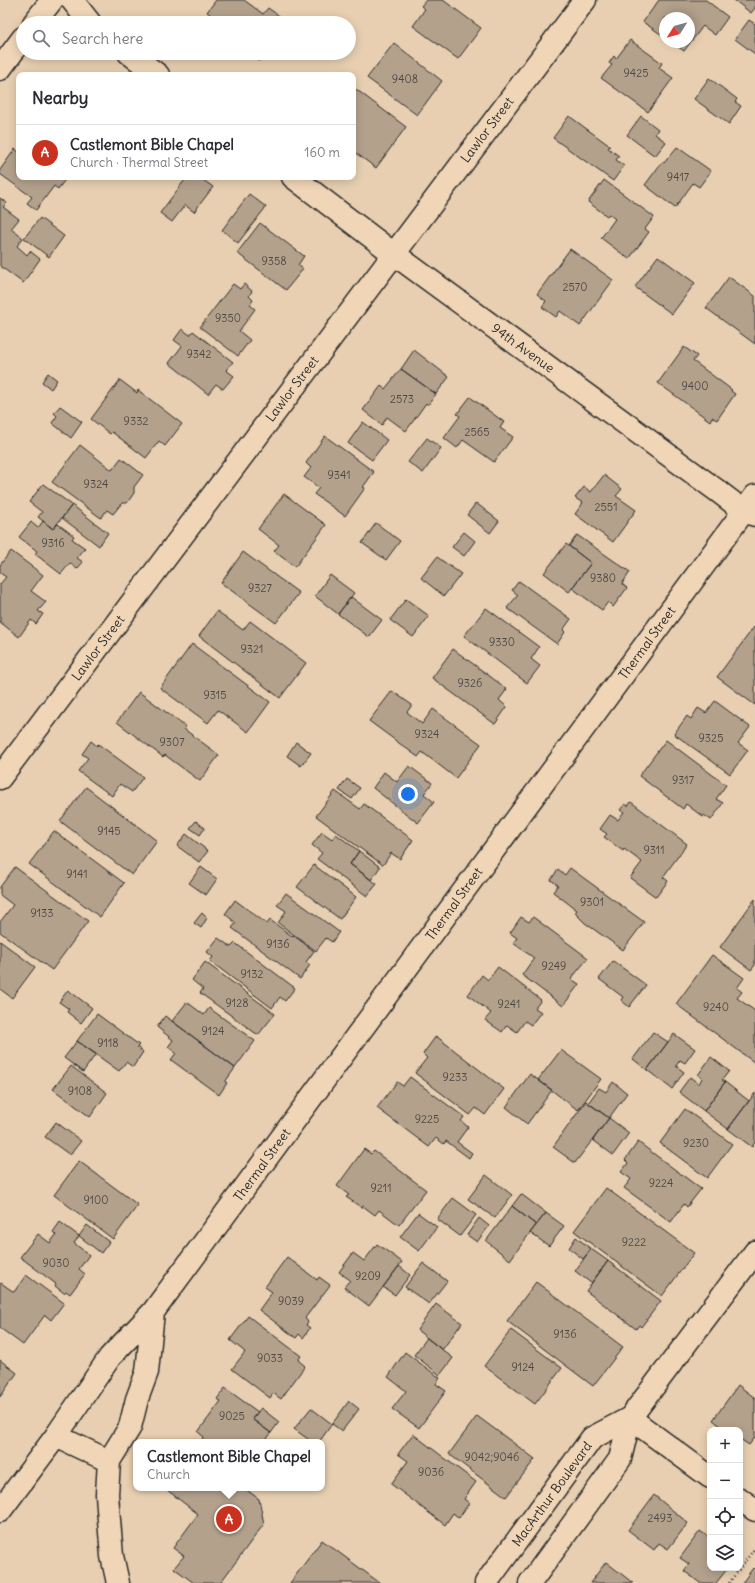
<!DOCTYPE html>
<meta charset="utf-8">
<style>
:root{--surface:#fff;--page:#f7f7f7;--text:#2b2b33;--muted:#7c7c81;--line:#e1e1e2;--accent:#c8321e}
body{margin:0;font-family:Delius,sans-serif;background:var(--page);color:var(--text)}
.controls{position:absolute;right:12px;bottom:12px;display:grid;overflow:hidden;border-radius:8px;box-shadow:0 2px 10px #0003}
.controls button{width:36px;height:36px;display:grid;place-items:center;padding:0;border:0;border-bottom:1px solid var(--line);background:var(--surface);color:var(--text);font:20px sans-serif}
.compass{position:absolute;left:659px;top:12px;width:36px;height:36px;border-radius:50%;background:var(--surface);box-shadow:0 2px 10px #0003;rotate:233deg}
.you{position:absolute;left:408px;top:794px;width:14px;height:14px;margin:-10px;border:3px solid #fff;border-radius:50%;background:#1a73e8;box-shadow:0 0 0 6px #1a73e833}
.badge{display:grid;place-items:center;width:26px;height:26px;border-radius:50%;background:var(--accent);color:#fff;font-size:13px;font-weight:700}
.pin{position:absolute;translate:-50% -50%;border:2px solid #fff;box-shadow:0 1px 4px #0006}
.popup{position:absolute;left:133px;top:1439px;width:192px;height:52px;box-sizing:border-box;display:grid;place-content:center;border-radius:8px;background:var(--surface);filter:drop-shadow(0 1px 3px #0005);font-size:13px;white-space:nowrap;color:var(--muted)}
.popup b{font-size:15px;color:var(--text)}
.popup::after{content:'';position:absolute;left:50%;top:100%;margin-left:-8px;border:8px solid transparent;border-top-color:var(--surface)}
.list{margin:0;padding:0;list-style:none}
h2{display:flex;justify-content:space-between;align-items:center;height:52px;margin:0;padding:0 16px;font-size:17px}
h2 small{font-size:13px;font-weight:400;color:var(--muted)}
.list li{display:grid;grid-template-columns:26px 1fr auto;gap:12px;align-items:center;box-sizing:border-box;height:56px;padding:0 16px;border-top:1px solid var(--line)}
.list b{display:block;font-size:15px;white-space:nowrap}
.list p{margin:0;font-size:13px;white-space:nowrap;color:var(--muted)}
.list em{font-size:13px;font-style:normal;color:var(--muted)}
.icon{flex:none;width:22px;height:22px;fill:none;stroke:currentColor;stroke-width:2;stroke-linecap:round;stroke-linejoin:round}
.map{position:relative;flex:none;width:755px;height:1583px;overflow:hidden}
.search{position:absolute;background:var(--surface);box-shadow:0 2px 10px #0003;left:16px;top:16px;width:340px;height:44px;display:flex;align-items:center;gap:10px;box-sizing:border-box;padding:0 14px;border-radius:22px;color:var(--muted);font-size:15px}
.panel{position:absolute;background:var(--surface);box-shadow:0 2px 10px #0003;left:16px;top:72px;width:340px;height:108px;border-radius:8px}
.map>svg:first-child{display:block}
.building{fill:#b3a18c;stroke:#2b2b2b}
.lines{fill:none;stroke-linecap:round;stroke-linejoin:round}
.minor-casing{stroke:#2b2b2b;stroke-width:25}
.secondary-casing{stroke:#2b2b2b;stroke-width:25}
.path{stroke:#2b2b2b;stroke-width:2.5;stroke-dasharray:1 3;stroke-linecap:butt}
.minor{stroke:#f0d6b7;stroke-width:22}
.secondary{stroke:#f0d6b7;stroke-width:22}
.labels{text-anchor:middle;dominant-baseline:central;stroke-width:3.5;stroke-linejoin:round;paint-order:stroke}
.number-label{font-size:11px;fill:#4d4843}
.street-label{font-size:13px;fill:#2b2b2b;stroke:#f0d6b7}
</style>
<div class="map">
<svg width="755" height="1583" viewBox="0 0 755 1583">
<rect width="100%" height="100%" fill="#e8cfb1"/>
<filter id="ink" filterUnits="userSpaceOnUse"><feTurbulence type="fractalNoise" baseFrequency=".025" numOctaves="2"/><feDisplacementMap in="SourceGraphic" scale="8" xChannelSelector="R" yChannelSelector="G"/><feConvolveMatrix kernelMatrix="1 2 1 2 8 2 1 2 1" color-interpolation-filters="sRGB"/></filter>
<g filter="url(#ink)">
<path class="building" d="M216 0H244L263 14 268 8 285 20 283 23H222L207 12Z
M426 0H443L481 28 458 59 413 26 425 9 421 6Z
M659 0H706L728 17 715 35 703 26 684 51 671 42H689V18H665V37L643 22Z
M734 0H755V8L751 13Z
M749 20 755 24V54L735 39Z
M630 40 662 63 659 68 673 78 648 112 601 78 612 65 609 63 614 56 616 59Z
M394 43 442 81 417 115 367 78Z
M248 53H266L259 61Z
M709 78 737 99 735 102 741 106 729 124 694 99Z
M353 87 406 127 376 168 353 151Z
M569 116 610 146 608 148 619 156 616 160 624 166 613 181 553 138Z
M641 116 658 129 655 134 666 142 655 156 627 135Z
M677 147 711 171 699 187 693 183 675 208 645 185 662 162 664 163Z
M15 149 19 152V177H67L58 189 54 186 36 210 27 203 32 197 0 174V170Z
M187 177H199L213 187 194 212 185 205 172 222 160 213Z
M604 180 654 217 645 229 649 232 629 259 601 238 615 219 609 214 607 216 588 202Z
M249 194 266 207 238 243 222 230Z
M0 198 7 203 3 207 19 219 11 229 23 238 17 246 27 255 30 251 40 259 23 283 0 266Z
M40 218 64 236 49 257 24 238Z
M260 223 304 256 298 265 303 269 286 290 237 253Z
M570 249 613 280 580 326 560 311 556 317 542 307 546 301 537 294Z
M658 256 695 283 672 314 635 287Z
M729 277 755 296V344L706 308Z
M233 284 240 289 244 284 252 291 249 296 253 300 250 305 255 309 239 331 250 340 238 356 200 327Z
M182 329 190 335 193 331 233 362 226 370 234 376 223 389 216 384 208 394 169 363 182 346 174 340Z
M684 347 697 356 693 361 732 390 731 391 735 394 717 420 712 417 710 421 658 383Z
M414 350 449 377 436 394 401 369Z
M401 369 436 394 428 405 426 403 406 431 387 417 382 425 363 410 381 386 385 389Z
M48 373 57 380 51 389 42 382Z
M120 380 137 393 138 390 182 424 165 446 159 441 146 458 112 432 110 434 91 419Z
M470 397 504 422 500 428 513 437 494 462 463 440 457 448 444 438 460 416 457 414Z
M60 406 82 422 71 438 52 423 57 416 54 413Z
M363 422 387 440 372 460 348 443Z
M325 436 374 472 363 487 365 488 345 516 314 494 319 488 304 477 311 468 306 463Z
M427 438 441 448 423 473 408 462Z
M80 445 112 470 121 458 143 475 134 487V493L127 503H122L113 514 107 510 101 518 52 482Z
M604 475 622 489 616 496 636 510 613 542 575 514 583 503 575 498 584 487 591 492Z
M43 484 72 505 53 529 38 517 42 512 29 502Z
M284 494 326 525 295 567 274 551 279 545 258 529Z
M476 503 499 521 490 533 467 515Z
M72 505 108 533 99 546 62 518Z
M43 521 53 529 58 524 74 536 72 539 85 548 77 558 83 562 77 569 70 563 61 574 35 554 37 551 19 537 31 522 38 528Z
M376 523 400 541 386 560 362 543Z
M464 532 475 541 464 556 452 547Z
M577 535 630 572 622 584 627 588 613 607 608 602 602 610 572 588 591 563 569 546Z
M566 544 591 563 569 592 544 573Z
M11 551 43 575 31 591 46 602 38 611 43 614 36 624 31 620 19 637 0 622V584L6 577 0 573V565Z
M243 552 299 593 276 623 221 583Z
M437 557 461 574 444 596 421 578Z
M330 575 354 593 338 614 315 596Z
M519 581 571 619 563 630 565 632 557 644 507 608 518 595 512 590Z
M351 597 382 620 369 637 338 614Z
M406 599 429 616 413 637 390 620Z
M486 608 539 647 531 659 540 666 527 683 464 636Z
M217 611 243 630 250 621 306 663 280 698 199 636Z
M754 627 755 628V705L717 677Z
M192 644 270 702 248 732 218 710 208 723 160 688Z
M453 649 507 689 499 700 507 707 495 724 432 678Z
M392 691 412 705 407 712 422 724 433 709 481 744 456 778 422 752 418 757 369 721Z
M139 692 186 727 184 729 219 755 200 781 165 755 163 757 117 722Z
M715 701 750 727 738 743 748 750 730 774 674 734 687 716 691 719 698 708 706 713Z
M666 740 726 785 716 799 723 803 711 820 704 815 703 817 686 804 683 809 639 776Z
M91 741 97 746 98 744 143 777 132 792 120 784 112 796 78 771 88 758 82 754Z
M296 742 311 753 301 766 287 756Z
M409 766 432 783 424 794 434 802 418 823 373 788 384 772 397 782Z
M347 779 360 788 352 799 339 790Z
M86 787 157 841 132 875 60 821Z
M335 791 360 809 364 804 413 840 400 859 391 853 383 865 316 816Z
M631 802 687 844 663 877 668 881 656 897 630 878 642 862 624 849 623 851 604 837 607 834 600 829 610 815 618 820 624 812 620 810 625 804 628 806Z
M196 821 205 828 200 835 190 828Z
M54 831 124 883 100 917 29 864Z
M322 832 332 839 336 834 359 851 350 864 377 884 367 896 317 859 322 853 312 845Z
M186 834 208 851 199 862 177 846Z
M359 851 380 867 371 880 350 864Z
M314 865 356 897 340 919 297 887Z
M15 867 88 921 52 970 0 932V922L13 905 0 895V887Z
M201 867 217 879 206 895 189 883Z
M570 868 644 922 623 950 585 923 575 913 577 910 553 892 558 885 551 880 558 869 565 875Z
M286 893 339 932 332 942 326 938 316 951 278 923 286 911 277 905Z
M755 899V965L751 970 720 947Z
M235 900 267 924 270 920 292 936 293 935 314 951 306 962 310 965 300 979 232 928 236 923 225 914Z
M202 913 207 918 201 928 194 923Z
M521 917 529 922 533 917 588 958 571 979 579 984 563 1006 522 975 534 958 513 943 517 938 510 933Z
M218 938 231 947 235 943 295 988 285 1001 280 997 272 1008 210 961 213 957 207 952Z
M0 941 35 967 12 998 0 989Z
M712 955 744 978 737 988 742 992 737 998 755 1011V1063L676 1004Z
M613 961 646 985 629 1007 621 1000 623 997 599 979Z
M205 962 275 1014 258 1035 200 993 203 989 192 980Z
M498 967 541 1000 535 1008 541 1012 531 1025 525 1021 517 1032 507 1025 502 1032 485 1020 491 1013 468 995 482 975 488 980Z
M68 990 92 1008 81 1023 67 1012 69 1009 59 1002Z
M187 1002 204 1015 209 1008 255 1041 235 1068 172 1021Z
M97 1014 139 1045 137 1047 143 1052 133 1067 126 1062 119 1071 77 1041Z
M165 1016 235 1068 225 1082 227 1083 219 1095 171 1060 176 1053 168 1047 173 1040 157 1027Z
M653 1032 668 1042 647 1070 633 1059Z
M674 1034 695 1049 685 1063 680 1060 676 1066 684 1072 672 1089 647 1070Z
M436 1036 504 1089 485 1115 476 1108 470 1115 415 1073 427 1058 423 1054Z
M77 1041 96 1054 83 1072 64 1058Z
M561 1050 601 1079 578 1110 538 1080Z
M711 1057 729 1071 722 1080 725 1082 704 1111 679 1092 690 1077 699 1084 702 1078 698 1075Z
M71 1066 107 1093 90 1117 53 1089Z
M530 1074 552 1090 527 1124 506 1107Z
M410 1077 464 1117 461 1121 468 1127 457 1142 472 1153 469 1158 446 1141 444 1144 436 1138 429 1147 377 1108 397 1082 403 1086Z
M613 1082 627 1093 609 1118 588 1103 599 1088 606 1092Z
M725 1082 749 1101 728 1129 704 1111Z
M755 1093V1142L752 1147 728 1129Z
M586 1101 609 1118 575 1163 553 1147Z
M685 1109 732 1144 707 1178 660 1143Z
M609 1118 629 1133 613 1155 593 1140Z
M56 1122 81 1141 70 1155 45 1137Z
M638 1142 701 1189 687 1207 684 1204 671 1222 624 1188 631 1179 621 1172 628 1163 625 1160Z
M364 1149 371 1154 374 1151 426 1190 399 1225 379 1210 375 1215 363 1206 362 1208 346 1197 349 1195 337 1186Z
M79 1161 138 1205 113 1239 54 1195Z
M486 1175 512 1195 495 1218 468 1199Z
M606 1188 694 1253 662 1296 574 1231Z
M521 1194 546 1213 536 1225 512 1206Z
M453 1198 476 1215 460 1236 437 1219Z
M512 1206 536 1225 510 1260 486 1241Z
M418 1213 437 1227 419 1251 400 1237Z
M546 1213 564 1226 549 1246 530 1233Z
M479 1218 489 1226 477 1242 467 1235Z
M60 1222 79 1236 74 1243 89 1255 79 1269 85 1274 70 1294 66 1291 64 1293 55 1286 56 1284 20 1257 38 1234 50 1243 56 1235 53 1232Z
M87 1225 109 1242 101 1253 79 1236Z
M576 1237 591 1249 583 1259 569 1248Z
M377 1244 402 1262 369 1306 344 1287 350 1280 339 1272 353 1253 364 1261Z
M591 1249 608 1261 591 1283 575 1271Z
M287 1257 317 1280 319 1277 330 1285 305 1318 308 1322 306 1325 310 1328 303 1338 299 1334 296 1338 259 1310 272 1292 265 1287Z
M608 1261 661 1301 641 1327 639 1325 636 1329 586 1291Z
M423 1263 447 1281 429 1304 405 1287Z
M399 1266 410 1275 395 1295 383 1287Z
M26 1275 64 1303 51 1320 45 1315 23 1345 0 1328V1284L1 1283 14 1292Z
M536 1282 623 1347 593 1386 507 1321Z
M436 1304 462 1323 442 1350 417 1330Z
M248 1316 301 1356 298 1360 305 1366 281 1399 273 1393 270 1398 232 1369 245 1352 230 1340Z
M511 1330 562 1368 535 1404 484 1366Z
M427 1338 453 1358 440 1375 414 1355Z
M405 1352 440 1378 436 1384 446 1391 419 1428 392 1409 406 1391 388 1377Z
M0 1360 17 1373 0 1397Z
M738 1385 755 1398V1437L749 1445 740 1439V1430H726L713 1420Z
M225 1388 258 1412 252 1419 271 1433 265 1442H200L204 1437 198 1432 221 1401 217 1399Z
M349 1401 359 1409 342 1431 332 1424Z
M261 1408 279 1422 271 1433 252 1419Z
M311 1408 332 1424 319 1442H312L294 1429Z
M477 1416 535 1459 506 1497 449 1454Z
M413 1434 476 1482 464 1499 469 1503 459 1518 453 1513 445 1525 391 1484 408 1461 398 1454Z
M168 1488H244L259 1499 264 1524 220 1583H194L174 1568 184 1556 173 1548 198 1514 167 1490Z
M654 1495 688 1523 668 1549 659 1543 654 1550 628 1530Z
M700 1531 710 1538V1568H728L716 1583H700L684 1571 689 1564 680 1558Z
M322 1540 380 1583H290Z
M606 1562 633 1583H590Z
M753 1568 755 1570V1583H742Z"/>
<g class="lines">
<g class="minor-casing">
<path id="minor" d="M72 0 90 23
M34 23 52 0
M129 53 158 75
M0 69 23 38
M293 177 394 254 719 492 744 511 755 515
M0 778 585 0
M630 1418 710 1477
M56 1436 109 1461
M740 1499 755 1510
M0 1511 56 1436 110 1357 153 1312 755 496
M118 1583 112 1556 108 1508 107 1494 109 1461 130 1427 137 1399 147 1372 153 1312"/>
</g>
<g class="secondary-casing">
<path id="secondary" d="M486 1583 592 1438 630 1418
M530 1583 620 1459 630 1418 755 1252"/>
</g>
<path class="path" d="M729 1583 755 1548"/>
<use href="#minor" class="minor"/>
<use href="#secondary" class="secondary"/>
</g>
</g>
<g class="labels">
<g class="number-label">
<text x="636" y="73">9425</text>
<text x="405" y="79">9408</text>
<text x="678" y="177">9417</text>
<text x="274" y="261">9358</text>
<text x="575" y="287">2570</text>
<text x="228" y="318">9350</text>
<text x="199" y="354">9342</text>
<text x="695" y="386">9400</text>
<text x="402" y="399">2573</text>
<text x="136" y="421">9332</text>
<text x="477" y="432">2565</text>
<text x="339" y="475">9341</text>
<text x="96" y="484">9324</text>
<text x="606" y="507">2551</text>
<text x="53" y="543">9316</text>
<text x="603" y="578">9380</text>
<text x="260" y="588">9327</text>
<text x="502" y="642">9330</text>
<text x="252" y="649">9321</text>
<text x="470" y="683">9326</text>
<text x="215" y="695">9315</text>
<text x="427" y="734">9324</text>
<text x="711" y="738">9325</text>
<text x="172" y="742">9307</text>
<text x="683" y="780">9317</text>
<text x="109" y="831">9145</text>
<text x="654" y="850">9311</text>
<text x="77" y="874">9141</text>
<text x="592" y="902">9301</text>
<text x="42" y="913">9133</text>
<text x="278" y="944">9136</text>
<text x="554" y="966">9249</text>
<text x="252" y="974">9132</text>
<text x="237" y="1003">9128</text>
<text x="509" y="1004">9241</text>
<text x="716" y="1007">9240</text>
<text x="213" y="1031">9124</text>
<text x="108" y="1043">9118</text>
<text x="455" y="1077">9233</text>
<text x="80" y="1091">9108</text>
<text x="427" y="1119">9225</text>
<text x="696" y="1143">9230</text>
<text x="661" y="1183">9224</text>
<text x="381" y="1188">9211</text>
<text x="96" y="1200">9100</text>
<text x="634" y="1242">9222</text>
<text x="56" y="1263">9030</text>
<text x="368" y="1276">9209</text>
<text x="291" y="1301">9039</text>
<text x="565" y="1334">9136</text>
<text x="270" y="1358">9033</text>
<text x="523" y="1367">9124</text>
<text x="232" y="1416">9025</text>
<text x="492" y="1457">9042;9046</text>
<text x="431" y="1472">9036</text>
<text x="660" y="1518">2493</text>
</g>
<g class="street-label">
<text transform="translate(487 130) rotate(-53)">Lawlor Street</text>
<text transform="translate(523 348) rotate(36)">94th Avenue</text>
<text transform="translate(292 389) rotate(-53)">Lawlor Street</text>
<text transform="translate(647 643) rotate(-54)">Thermal Street</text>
<text transform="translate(98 648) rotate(-53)">Lawlor Street</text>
<text transform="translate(454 904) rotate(-54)">Thermal Street</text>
<text transform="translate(262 1165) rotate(-54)">Thermal Street</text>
<text transform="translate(552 1494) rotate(-54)">MacArthur Boulevard</text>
</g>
</g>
</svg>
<div class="controls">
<button>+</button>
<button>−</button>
<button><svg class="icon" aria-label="locate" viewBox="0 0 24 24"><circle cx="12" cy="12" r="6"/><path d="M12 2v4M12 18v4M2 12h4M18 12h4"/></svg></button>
<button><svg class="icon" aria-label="layers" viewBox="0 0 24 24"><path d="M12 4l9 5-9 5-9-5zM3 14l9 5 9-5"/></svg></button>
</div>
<svg class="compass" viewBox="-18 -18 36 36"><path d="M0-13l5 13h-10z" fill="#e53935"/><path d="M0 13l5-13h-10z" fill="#7c7c81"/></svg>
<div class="you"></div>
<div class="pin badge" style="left:229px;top:1519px">A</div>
<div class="popup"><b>Castlemont Bible Chapel</b>Church</div>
<div class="search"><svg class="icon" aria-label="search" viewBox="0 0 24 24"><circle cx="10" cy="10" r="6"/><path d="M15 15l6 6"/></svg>Search here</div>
<section class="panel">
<h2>Nearby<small></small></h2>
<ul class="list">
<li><span class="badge">A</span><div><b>Castlemont Bible Chapel</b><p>Church · Thermal Street</p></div><em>160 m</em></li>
</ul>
</section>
</div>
